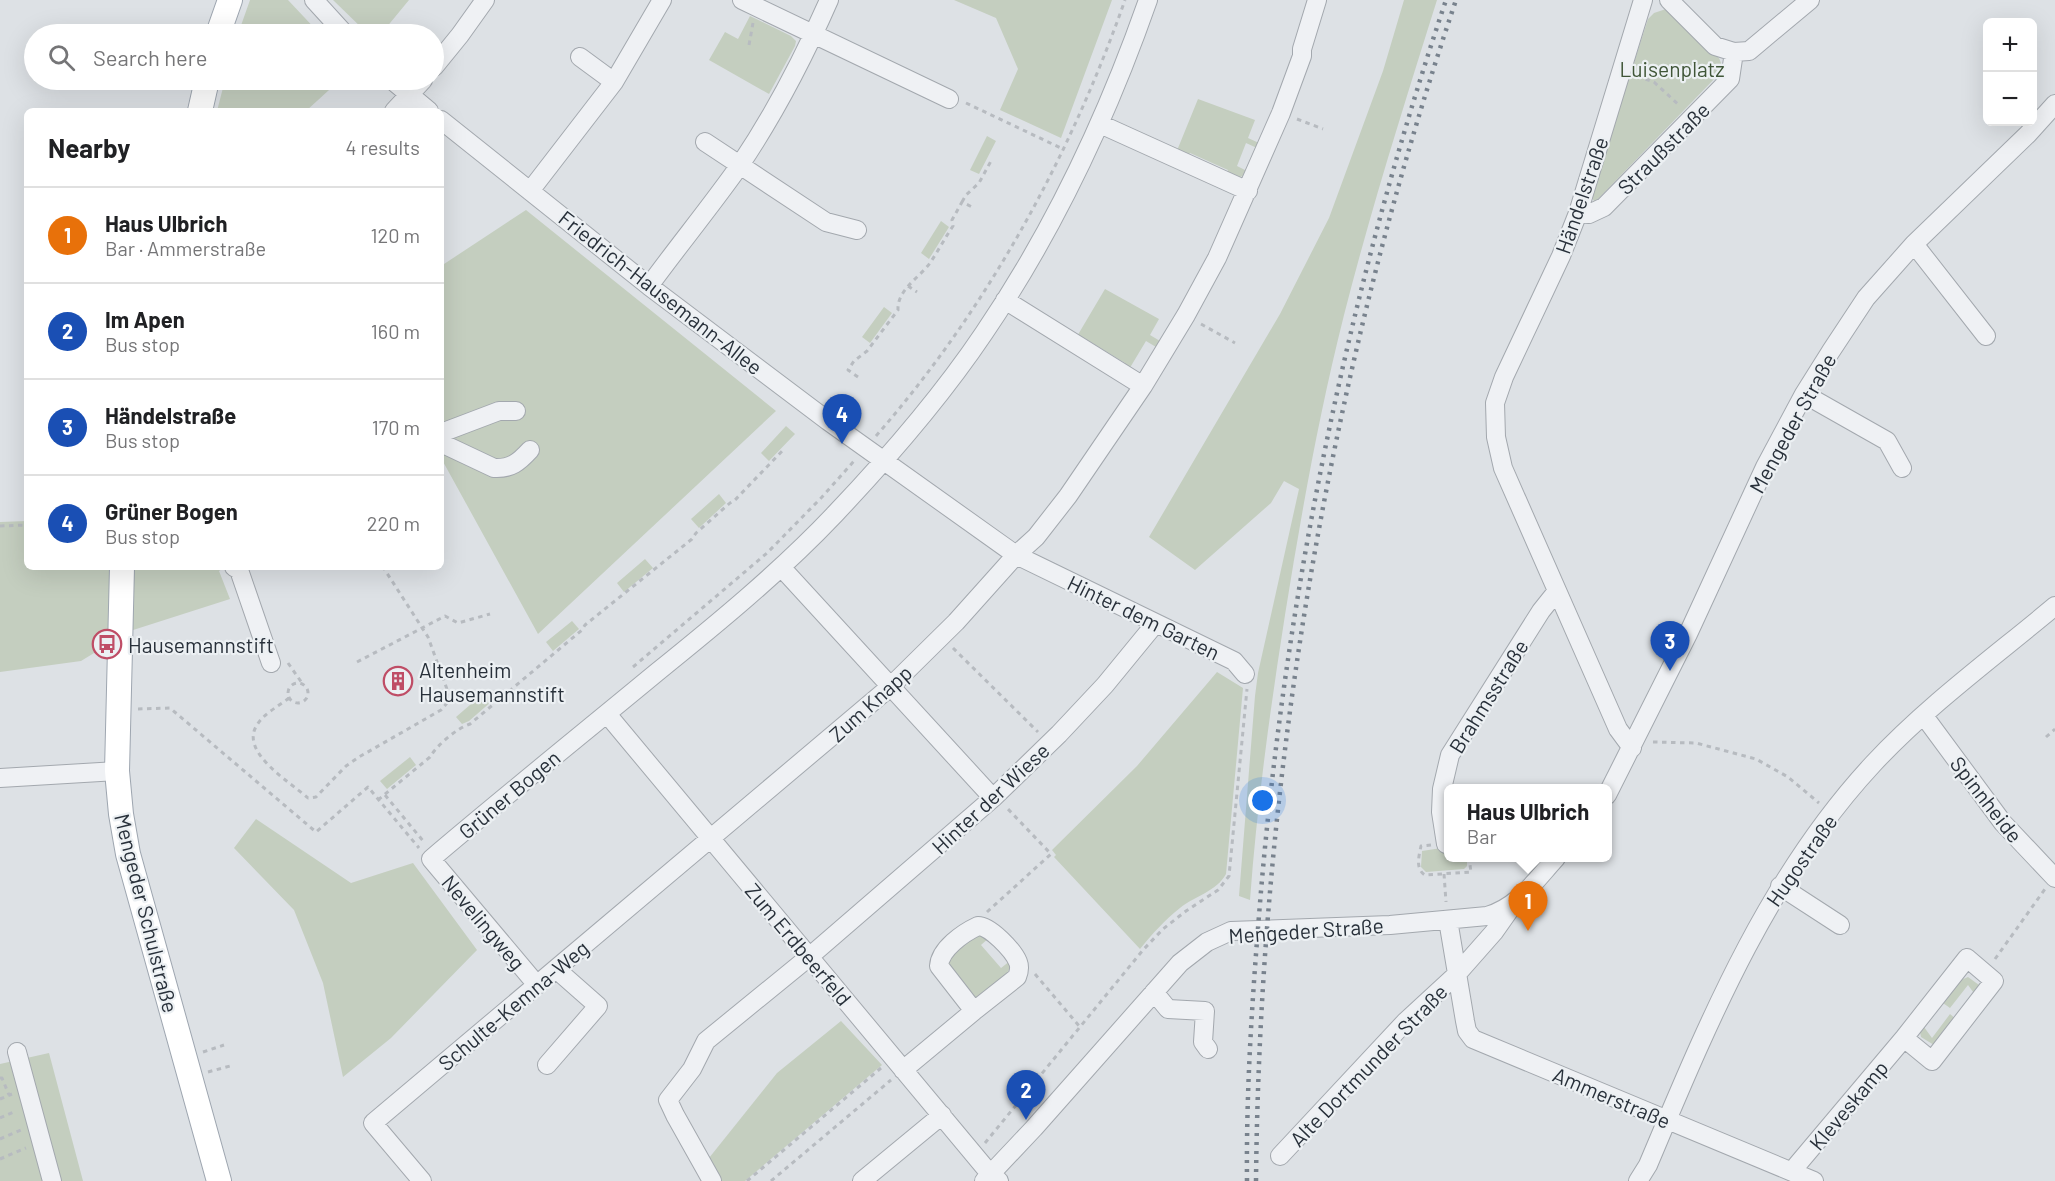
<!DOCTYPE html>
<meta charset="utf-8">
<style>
:root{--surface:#fff;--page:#f6f6f6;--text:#202124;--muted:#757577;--line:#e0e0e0;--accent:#1a73e8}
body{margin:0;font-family:Barlow,sans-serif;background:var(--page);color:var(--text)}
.controls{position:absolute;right:18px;top:18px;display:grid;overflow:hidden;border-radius:9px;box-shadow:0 6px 24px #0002}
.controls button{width:54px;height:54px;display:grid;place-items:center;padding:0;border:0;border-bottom:2px solid var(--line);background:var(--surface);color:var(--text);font:30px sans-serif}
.you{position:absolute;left:1263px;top:801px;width:21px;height:21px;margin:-15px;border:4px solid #fff;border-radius:50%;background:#1a73e8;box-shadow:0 0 0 9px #1a73e833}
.badge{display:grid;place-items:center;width:39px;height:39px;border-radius:50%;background:var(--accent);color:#fff;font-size:20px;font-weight:700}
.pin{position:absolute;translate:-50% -50px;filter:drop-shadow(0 2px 3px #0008)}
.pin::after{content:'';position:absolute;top:32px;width:21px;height:18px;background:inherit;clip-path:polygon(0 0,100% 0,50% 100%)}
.popup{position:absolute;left:1444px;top:784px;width:168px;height:78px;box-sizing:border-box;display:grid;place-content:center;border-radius:9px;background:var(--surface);filter:drop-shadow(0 2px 4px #0005);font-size:20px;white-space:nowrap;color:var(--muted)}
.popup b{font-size:22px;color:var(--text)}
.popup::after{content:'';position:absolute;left:50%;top:100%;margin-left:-12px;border:12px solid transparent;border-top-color:var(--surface)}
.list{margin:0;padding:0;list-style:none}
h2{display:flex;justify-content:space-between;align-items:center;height:78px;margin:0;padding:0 24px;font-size:26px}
h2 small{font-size:20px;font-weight:400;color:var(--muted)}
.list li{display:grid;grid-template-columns:39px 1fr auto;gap:18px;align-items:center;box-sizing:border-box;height:96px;padding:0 24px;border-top:2px solid var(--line)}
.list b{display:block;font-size:22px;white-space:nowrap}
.list p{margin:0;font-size:20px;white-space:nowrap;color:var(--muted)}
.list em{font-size:20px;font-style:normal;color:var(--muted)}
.icon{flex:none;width:33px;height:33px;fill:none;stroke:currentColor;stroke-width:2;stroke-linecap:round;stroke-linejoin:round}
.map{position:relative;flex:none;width:2055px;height:1181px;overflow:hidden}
.search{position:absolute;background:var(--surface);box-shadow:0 6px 24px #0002;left:24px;top:24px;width:420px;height:66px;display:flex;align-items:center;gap:15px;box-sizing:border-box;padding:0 21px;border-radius:33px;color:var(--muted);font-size:22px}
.panel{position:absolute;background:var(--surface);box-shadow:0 6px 24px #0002;left:24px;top:108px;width:420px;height:462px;border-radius:9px}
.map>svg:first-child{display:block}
.green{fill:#c4cebf}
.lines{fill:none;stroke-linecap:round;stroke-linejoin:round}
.minor-casing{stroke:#a3a8ae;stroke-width:20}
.major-casing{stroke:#9ea6b0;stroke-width:26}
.path{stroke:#b7bbc0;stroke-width:3;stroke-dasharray:4.5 4.5;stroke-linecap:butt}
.minor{stroke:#eff1f4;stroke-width:18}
.major{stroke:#fff;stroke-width:24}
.rail{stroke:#78828d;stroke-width:4.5;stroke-dasharray:3 6;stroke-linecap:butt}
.labels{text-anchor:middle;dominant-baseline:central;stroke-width:4.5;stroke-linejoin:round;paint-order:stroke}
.park-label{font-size:21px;fill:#3f5537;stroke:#ecf0f3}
.street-label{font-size:21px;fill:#28303a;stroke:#ecf0f3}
.poi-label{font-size:21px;fill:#28303a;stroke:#ecf0f3;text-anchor:start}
</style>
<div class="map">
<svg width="2055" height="1181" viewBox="0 0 2055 1181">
<rect width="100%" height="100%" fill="#dde1e5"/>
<path class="green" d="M250 0H288L320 34H238Z
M333 0H409L381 34H368Z
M954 0H1112L1061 138 1000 110 1018 69 996 18Z
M1404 0H1437C1404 105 1371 209 1344 315 1319 414 1301 515 1285 615 1270 710 1257 805 1250 900L1239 896 1255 696 1258 673 1299 489 1284 481 1271 503 1195 570 1149 537 1280 314 1329 218 1383 71Z
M1666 9 1671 11 1719 58 1721 63 1719 74 1596 201H1594L1591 196 1648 19 1654 13Z
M750 16 791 36 796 41 795 46 769 94 709 60 725 32 738 39Z
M225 80H340L306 111H217Z
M1198 99 1255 120 1248 138 1259 143 1257 148 1246 143 1237 166 1247 171C1241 180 1235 179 1226 175L1228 170 1190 153 1187 158 1176 153Z
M987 136 996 141 979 174 970 170Z
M526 210 776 411 538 634 441 458V266Z
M941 221 949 227 929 259 921 253Z
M1105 289 1159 319 1150 335 1160 341 1156 347 1146 341 1128 371 1122 367 1125 363 1084 338 1081 342 1076 338Z
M884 307 892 313 870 343 862 337Z
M786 426 795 434 769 461 761 453Z
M719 494 726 503 699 528 691 519Z
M27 521V567H225L219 571 230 599 130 631 81 661 0 672V522Z
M645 559 653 568 624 592 617 583Z
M572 621 579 629 553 651 546 642Z
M1217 672 1243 688 1226 874C1217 891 1195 896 1180 908 1165 920 1152 934 1140 949L1054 857 1056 855 1052 850 1137 766Z
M485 692 492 701 469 721 462 724 456 717Z
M410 757 416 765 387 789 380 781Z
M256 819 351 883 413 863 477 950 391 1038 343 1077 323 983 294 910 234 848Z
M1448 847V858H1467V866L1464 869 1426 872 1421 867 1422 851Z
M975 935 990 937 981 945 1001 968 1010 961C1012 978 990 988 978 997H972L950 973 948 960Z
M1968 977 1979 985 1980 989 1976 996 1968 985 1950 1008 1943 1003 1961 980Z
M1950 1014 1957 1020 1934 1045 1921 1037 1920 1032 1924 1027 1932 1038Z
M841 1021 882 1065 745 1181H716L709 1158 777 1073Z
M49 1053 83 1181H0V1064Z"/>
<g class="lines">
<g class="minor-casing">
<path id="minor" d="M314 0 345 34
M742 0 949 99
M1669 0 1715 46 1734 52 1749 51 1810 0
M580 57 614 82
M434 67 460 35 485 0
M392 80 429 111
M394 111 423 80
M441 120 649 286 828 421 1016 555 1234 661 1245 674
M1100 124 1248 191
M705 142 826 222 857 230
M530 191 614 82 662 0
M1578 213 1589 214 1604 207 1730 79 1734 52
M1914 244 1986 336
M649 286C679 245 711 206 740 165 775 113 804 57 829 0
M1005 300 1143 386
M1804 394 1887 441 1902 468
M441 433 499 411H516
M441 443 494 468C511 469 519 462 530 450
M234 567 239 570 271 663
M781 567 993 798
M607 714 991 1175 999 1181
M1924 716 2003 823 2055 878
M1632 748 1618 729 1503 468 1496 437 1495 403 1504 377 1561 256 1578 213 1643 0
M0 778 117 771
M1607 795 1688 634 1765 467 1804 394 1831 351 1866 298 1914 244 2028 134 2055 104
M1446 844 1441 812 1442 789 1450 755 1541 611 1557 591
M1780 886 1840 925
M1448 920 1465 1021 1467 1031 1473 1039 1814 1181
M978 926C990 926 1013 950 1018 962 1020 967 1019 972 1017 977L974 1011 939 966C940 949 963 933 978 926Z
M537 985 431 859C505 796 581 735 656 673 718 623 780 572 835 514 889 457 941 397 984 333 1054 230 1107 117 1148 0
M1154 992 1168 1009 1205 1011 1203 1042 1208 1049
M17 1052 52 1181
M547 1065 598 1006 556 969
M903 1070 974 1011
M1280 1156 1406 1021 1457 974 1494 932 1513 905
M1794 1173 1797 1165 1904 1038 1967 958 1994 981 1932 1061 1904 1038
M422 1181 373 1123 890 687 956 622 1016 555 1036 537 1068 496 1143 386 1186 315 1217 258 1281 113 1302 56V49L1317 0
M712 1181 675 1115 668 1100 692 1069 706 1041 809 957 993 798 1059 734 1105 685 1155 624
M862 1181 942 1115
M984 1181 1034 1128 1180 963 1207 942 1231 931 1390 925 1487 916C1518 907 1535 881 1556 858
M1638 1181 1648 1165C1708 1023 1767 878 1873 764 1928 705 1994 657 2055 606"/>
</g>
<g class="major-casing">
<path id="major" d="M218 34 230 0
M200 111 207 80
M122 567 117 771 121 814 128 854 219 1181"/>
</g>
<path class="path" d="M749 45 753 23
M1637 76 1654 82 1680 106
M966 103 1063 149
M1297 119 1323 129
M962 202 966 195 979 183 991 161
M908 286 917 292
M1201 324 1235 343
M858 377 848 370 854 361 867 351 898 310C897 290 919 278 930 263 938 251 945 238 953 226L952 220 962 202 972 207
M876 436C987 309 1069 159 1125 0
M0 526 27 525
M953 648 1038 732
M357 662 445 616 458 623 490 614
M288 663 302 683
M633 667 767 553 822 497 854 461
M288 693a10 10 0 1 1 20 0a10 10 0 1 1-20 0Z
M289 698C279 706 263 714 257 725 239 752 290 782 308 798L316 797 346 766 359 757 441 710 447 703 448 692 428 637 383 567
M138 709 170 708 316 832 368 787 419 848
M2046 737 2055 729
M1653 742 1696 743 1756 759 1788 777 1819 803
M385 795 424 842
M378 800 430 757C437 745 457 728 470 724L582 630 585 625 692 539 696 533 730 503 735 500 785 448
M1431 845 1421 846C1419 856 1415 869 1425 875L1471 872 1469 858
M1444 874 1446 902
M987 912 1051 854 1007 808
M1995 959 2045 889
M1035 974 1080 1027
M203 1052 224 1045
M208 1072 230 1066
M0 1078H2L9 1095
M0 1099 12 1094
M0 1118 16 1111
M0 1139 21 1130
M985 1143 1143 950 1163 929 1186 911 1218 890 1229 876 1247 689
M0 1159 26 1148
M747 1181 881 1068
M771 1181 891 1080"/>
<use href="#minor" class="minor"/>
<use href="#major" class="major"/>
<path class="rail" d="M1247 1181C1246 1084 1253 988 1261 891 1287 588 1349 289 1446 0
M1256 1181C1260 781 1328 379 1456 0"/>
</g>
<defs>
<g id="bus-ring" transform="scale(1.5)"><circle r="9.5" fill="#ecf0f3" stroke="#bf4d66" stroke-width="1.5"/><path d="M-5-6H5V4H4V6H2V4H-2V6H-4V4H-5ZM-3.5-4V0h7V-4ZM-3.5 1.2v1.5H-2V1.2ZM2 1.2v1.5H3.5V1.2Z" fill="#bf4d66"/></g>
<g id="building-ring" transform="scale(1.5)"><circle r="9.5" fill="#ecf0f3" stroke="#bf4d66" stroke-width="1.5"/><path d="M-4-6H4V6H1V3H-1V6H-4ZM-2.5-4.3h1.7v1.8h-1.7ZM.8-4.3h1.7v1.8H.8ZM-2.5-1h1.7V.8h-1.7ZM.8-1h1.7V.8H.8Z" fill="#bf4d66"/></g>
</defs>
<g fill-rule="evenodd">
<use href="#bus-ring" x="107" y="644"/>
<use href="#building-ring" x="398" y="681"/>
</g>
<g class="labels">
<g class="park-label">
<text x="1672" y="68">Luisenplatz</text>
</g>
<g class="street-label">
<text transform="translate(1663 148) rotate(-45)">Straußstraße</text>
<text transform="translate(1581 195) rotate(-71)">Händelstraße</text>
<text transform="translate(661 292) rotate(38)">Friedrich-Hausemann-Allee</text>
<text transform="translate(1792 423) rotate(-61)">Mengeder Straße</text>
<text transform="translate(1144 617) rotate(26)">Hinter dem Garten</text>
<text transform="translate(1488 696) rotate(-58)">Brahmsstraße</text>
<text transform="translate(870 703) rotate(-42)">Zum Knapp</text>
<text transform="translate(509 794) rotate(-40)">Grüner Bogen</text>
<text transform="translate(990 798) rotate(-43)">Hinter der Wiese</text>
<text transform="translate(1987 799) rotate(52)">Spinnheide</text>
<text transform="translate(1801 860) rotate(-55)">Hugostraße</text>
<text transform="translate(147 913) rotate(76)">Mengeder Schulstraße</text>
<text transform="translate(484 922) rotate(50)">Nevelingweg</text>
<text transform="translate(1306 930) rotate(-4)">Mengeder Straße</text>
<text transform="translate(799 944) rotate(50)">Zum Erdbeerfeld</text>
<text transform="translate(513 1005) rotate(-40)">Schulte-Kemna-Weg</text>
<text transform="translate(1368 1065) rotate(-46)">Alte Dortmunder Straße</text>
<text transform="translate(1612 1097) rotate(23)">Ammerstraße</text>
<text transform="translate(1848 1105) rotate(-50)">Kleveskamp</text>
</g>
<g class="poi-label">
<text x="128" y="644">Hausemannstift</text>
<text x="419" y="669">Altenheim<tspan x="419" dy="24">Hausemannstift</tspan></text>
</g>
</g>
</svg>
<div class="controls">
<button>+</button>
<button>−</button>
</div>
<div class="you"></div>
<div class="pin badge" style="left:1528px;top:931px;background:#e8710a">1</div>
<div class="popup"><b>Haus Ulbrich</b>Bar</div>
<div class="pin badge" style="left:1026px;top:1120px;background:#1a4fb4">2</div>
<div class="pin badge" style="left:1670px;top:671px;background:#1a4fb4">3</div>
<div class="pin badge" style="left:842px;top:444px;background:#1a4fb4">4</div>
<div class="search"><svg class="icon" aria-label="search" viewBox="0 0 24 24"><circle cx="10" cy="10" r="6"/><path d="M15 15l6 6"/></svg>Search here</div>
<section class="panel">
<h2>Nearby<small>4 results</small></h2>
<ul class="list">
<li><span class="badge" style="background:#e8710a">1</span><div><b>Haus Ulbrich</b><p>Bar · Ammerstraße</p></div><em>120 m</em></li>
<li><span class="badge" style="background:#1a4fb4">2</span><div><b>Im Apen</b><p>Bus stop</p></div><em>160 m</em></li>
<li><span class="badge" style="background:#1a4fb4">3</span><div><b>Händelstraße</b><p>Bus stop</p></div><em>170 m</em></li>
<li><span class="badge" style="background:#1a4fb4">4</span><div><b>Grüner Bogen</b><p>Bus stop</p></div><em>220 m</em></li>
</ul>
</section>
</div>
